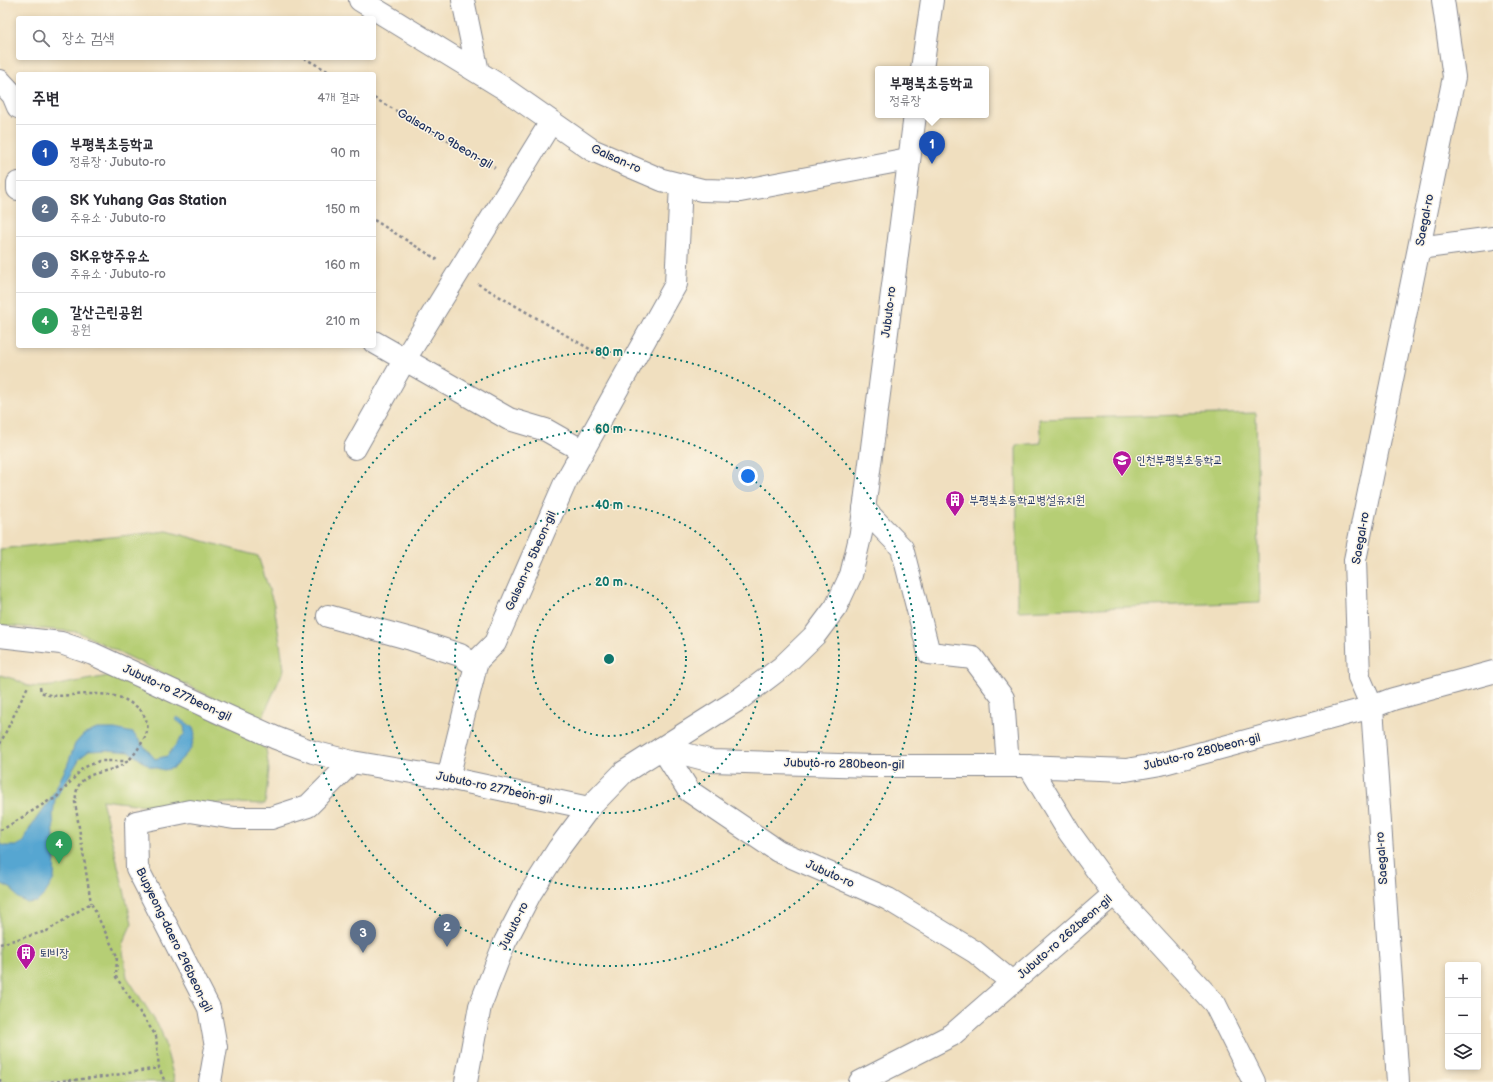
<!DOCTYPE html>
<html lang="ko">
<meta charset="utf-8">
<style>
:root{--surface:#fff;--page:#f7f7f7;--text:#2b2b33;--muted:#7c7c81;--line:#e1e1e2;--accent:#d93025}
body{margin:0;font-family:"Balsamiq Sans","Poor Story",sans-serif;background:var(--page);color:var(--text)}
.controls{position:absolute;right:12px;bottom:12px;display:grid;overflow:hidden;border-radius:4px;box-shadow:0 2px 6px #0003}
.controls button{width:36px;height:36px;display:grid;place-items:center;padding:0;border:0;border-bottom:1px solid var(--line);background:var(--surface);color:var(--text);font:20px sans-serif}
.you{position:absolute;left:748px;top:476px;width:14px;height:14px;margin:-10px;border:3px solid #fff;border-radius:50%;background:#1a73e8;box-shadow:0 0 0 6px #1a73e833}
.badge{display:grid;place-items:center;width:26px;height:26px;border-radius:50%;background:var(--accent);color:#fff;font-size:13px;font-weight:700}
.pin{position:absolute;translate:-50% -33px;filter:drop-shadow(0 1px 2px #0008)}
.pin::after{content:'';position:absolute;top:21px;width:14px;height:12px;background:inherit;clip-path:polygon(0 0,100% 0,50% 100%)}
.popup{position:absolute;left:875px;top:66px;width:114px;height:52px;box-sizing:border-box;display:grid;place-content:center;border-radius:4px;background:var(--surface);filter:drop-shadow(0 1px 3px #0005);font-size:13px;white-space:nowrap;color:var(--muted)}
.popup b{font-size:15px;color:var(--text)}
.popup::after{content:'';position:absolute;left:50%;top:100%;margin-left:-8px;border:8px solid transparent;border-top-color:var(--surface)}
.list{margin:0;padding:0;list-style:none}
h2{display:flex;justify-content:space-between;align-items:center;height:52px;margin:0;padding:0 16px;font-size:17px}
h2 small{font-size:13px;font-weight:400;color:var(--muted)}
.list li{display:grid;grid-template-columns:26px 1fr auto;gap:12px;align-items:center;box-sizing:border-box;height:56px;padding:0 16px;border-top:1px solid var(--line)}
.list b{display:block;font-size:15px;white-space:nowrap}
.list p{margin:0;font-size:13px;white-space:nowrap;color:var(--muted)}
.list em{font-size:13px;font-style:normal;color:var(--muted)}
.icon{flex:none;width:22px;height:22px;fill:none;stroke:currentColor;stroke-width:2;stroke-linecap:round;stroke-linejoin:round}
.map{position:relative;flex:none;width:1493px;height:1082px;overflow:hidden}
.search{position:absolute;background:var(--surface);box-shadow:0 2px 6px #0003;left:16px;top:16px;width:360px;height:44px;display:flex;align-items:center;gap:10px;box-sizing:border-box;padding:0 14px;border-radius:4px;color:var(--muted);font-size:15px}
.panel{position:absolute;background:var(--surface);box-shadow:0 2px 6px #0003;left:16px;top:72px;width:360px;height:276px;border-radius:4px}
.map>svg:first-child{display:block}
.green{fill:#b6ce74;stroke:#687e69}
.water{fill:#56a6d1;stroke:#386a98}
.lines{fill:none;stroke-linecap:round;stroke-linejoin:round}
.minor-casing{stroke:#86878e;stroke-width:24}
.major-casing{stroke:#86878e;stroke-width:24}
.path{stroke:#86878e;stroke-width:2.5;stroke-dasharray:3 3;stroke-linecap:butt}
.minor{stroke:#fff;stroke-width:22}
.major{stroke:#fff;stroke-width:22}
.ring{fill:none;stroke:#0f766e;stroke-width:2;stroke-dasharray:2 4}
.labels{text-anchor:middle;dominant-baseline:central;stroke-width:3;stroke-linejoin:round;paint-order:stroke}
.street-label{font-size:12px;fill:#1b2f5e;stroke:#fcf5e5}
.poi-label{font-size:12px;fill:#1b2f5e;stroke:#fcf5e5;text-anchor:start}
.centre{fill:#0f766e;stroke:#fcf5e5;stroke-width:2}
.ring-label{font-size:12px;text-anchor:middle;font-weight:bold;fill:#0f766e;stroke:#fcf5e5;stroke-width:3;stroke-linejoin:round;paint-order:stroke}
</style>
<div class="map">
<svg width="1493" height="1082" viewBox="0 0 1493 1082">
<rect width="100%" height="100%" fill="#fcf5e5"/>
<filter id="ink" filterUnits="userSpaceOnUse"><feTurbulence type="fractalNoise" baseFrequency=".025" numOctaves="2"/><feDisplacementMap in="SourceGraphic" scale="8" xChannelSelector="R" yChannelSelector="G"/><feConvolveMatrix kernelMatrix="1 2 1 2 8 2 1 2 1" color-interpolation-filters="sRGB"/></filter>
<filter id="wash" filterUnits="userSpaceOnUse"><feTurbulence type="fractalNoise" baseFrequency=".012" numOctaves="4" result="noise"/><feDisplacementMap in="SourceGraphic" scale="16" xChannelSelector="R" yChannelSelector="G"/><feGaussianBlur stdDeviation="0.9" result="paint"/><feColorMatrix in="noise" values="0 0 0 0 0 0 0 0 0 0 0 0 0 0 0 0 0 1.4 0 .05"/><feComposite in="paint" operator="in"/></filter>
<g filter="url(#wash)">
<rect width="100%" height="100%" fill="#f0dfbf"/>
<path class="green" d="M1256 413 1260 602 1018 611 1016 445 1041 443 1039 419Z
M167 531 258 556 274 605 284 669 261 721 78 632 0 625V549Z
M120 674 242 732 266 749 269 770 265 804 231 803 152 806 102 800 132 923 122 945 127 977 161 1030 175 1082H0V675L14 679 28 686 40 687 52 686Z"/>
<path class="water" d="M177 717 187 723 193 728 195 734 191 749 173 768 164 770 149 766 134 755 129 752 107 750 89 751 80 758 55 799 53 815 55 860 54 879 45 894 37 902 27 903 18 898 12 889 0 883V844L6 846H16L23 842 31 826 50 800 67 766 75 744 83 735 97 729H115L133 733 155 759 167 756 185 733 184 726 175 719Z"/>
</g>
<g filter="url(#ink)">
<g class="lines">
<g class="minor-casing">
<path id="minor" d="M360 0 502 87 592 150 662 180 702 190 740 191 908 159
M463 0 478 72
M0 81 13 95 18 107
M18 189V183
M1419 248 1493 238
M374 342 509 419 546 430 583 451
M355 448 405 359 551 122
M864 509 902 548 929 653 973 658 1003 698 1008 766
M328 616 411 639 460 655 476 666
M0 636 61 643 93 654 227 716 276 738 313 752 352 762 448 778 589 808
M662 748 712 761 871 766H1024L1126 770 1161 764 1372 707 1393 699 1493 672
M662 748 689 791 778 851 888 899 975 952 1013 983
M1029 766 1069 832 1114 894 1215 1004 1254 1082
M448 778 477 661 495 643 565 483 676 284 681 185
M210 1082 216 1047 209 1008 137 868 136 822 190 811 234 818H271L308 806 352 762
M860 1082 952 1035 1114 894
M1398 1082 1372 707 1359 677 1355 560 1454 77 1443 0"/>
</g>
<g class="major-casing">
<path id="major" d="M922 69 932 0
M466 1082 480 1006 505 942 531 892 559 848 589 808 624 772 741 698 782 667 815 635 836 607 851 575 861 533 915 115"/>
</g>
<path class="path" d="M304 58 333 74
M374 98 495 168
M374 220 438 260
M478 284 607 359
M40 687 41 692C51 697 60 696 71 695 91 694 115 691 132 704 137 707 141 709 143 714 148 721 149 729 145 737 139 748 132 760 120 766 107 773 85 771 78 787 76 791 76 797 75 802L91 903
M0 744 28 686
M0 830 5 828 50 800 55 799 83 768 99 761H128
M0 944 47 931 91 903 117 956 116 977 156 1036 159 1068 165 1082
M0 1079V1082
M51 1082 103 1077 159 1068"/>
<use href="#minor" class="minor"/>
<use href="#major" class="major"/>
</g>
</g>
<g class="ring">
<circle cx="609" cy="659" r="77"/>
<circle cx="609" cy="659" r="154"/>
<circle cx="609" cy="659" r="230"/>
<circle cx="609" cy="659" r="307"/>
</g>
<defs>
<g id="school-pin" transform="scale(1)"><path d="M0 17L-7.5 6A9.5 9.5 0 1 1 7.5 6Z" fill="#b5179e" stroke="#fcf5e5"/><path d="M0-5L7-2L0 1L-7-2ZM-4 1L0 2.5L4 1V4Q0 6-4 4Z" fill="#fff"/></g>
<g id="building-pin" transform="scale(1)"><path d="M0 17L-7.5 6A9.5 9.5 0 1 1 7.5 6Z" fill="#b5179e" stroke="#fcf5e5"/><path d="M-4-6H4V6H1V3H-1V6H-4ZM-2.5-4.3h1.7v1.8h-1.7ZM.8-4.3h1.7v1.8H.8ZM-2.5-1h1.7V.8h-1.7ZM.8-1h1.7V.8H.8Z" fill="#fff"/></g>
</defs>
<g fill-rule="evenodd">
<use href="#school-pin" x="1122" y="460"/>
<use href="#building-pin" x="955" y="500"/>
<use href="#building-pin" x="26" y="953"/>
</g>
<g class="labels">
<g class="street-label">
<text transform="translate(445 139) rotate(30)">Galsan-ro 9beon-gil</text>
<text transform="translate(616 159) rotate(24)">Galsan-ro</text>
<text transform="translate(1425 220) rotate(-79)">Saegal-ro</text>
<text transform="translate(889 312) rotate(-83)">Jubuto-ro</text>
<text transform="translate(1361 538) rotate(-80)">Saegal-ro</text>
<text transform="translate(531 561) rotate(-66)">Galsan-ro 5beon-gil</text>
<text transform="translate(177 693) rotate(25)">Jubuto-ro 277beon-gil</text>
<text transform="translate(1202 752) rotate(-14)">Jubuto-ro 280beon-gil</text>
<text transform="translate(844 764) rotate(1)">Jubuto-ro 280beon-gil</text>
<text transform="translate(494 788) rotate(12)">Jubuto-ro 277beon-gil</text>
<text transform="translate(1382 858) rotate(-94)">Saegal-ro</text>
<text transform="translate(830 874) rotate(24)">Jubuto-ro</text>
<text transform="translate(514 926) rotate(-64)">Jubuto-ro</text>
<text transform="translate(1065 937) rotate(-41)">Jubuto-ro 262beon-gil</text>
<text transform="translate(174 940) rotate(64)">Bupyeong-daero 296beon-gil</text>
</g>
<g class="poi-label">
<text x="1136" y="460">인천부평북초등학교</text>
<text x="969" y="500">부평북초등학교병설유치원</text>
<text x="40" y="953">퇴비장</text>
</g>
</g>
<circle cx="609" cy="659" r="6" class="centre"/>
<g class="ring-label">
<text x="609" y="356">80 m</text>
<text x="609" y="433">60 m</text>
<text x="609" y="509">40 m</text>
<text x="609" y="586">20 m</text>
</g>
</svg>
<div class="controls">
<button>+</button>
<button>−</button>
<button><svg class="icon" aria-label="layers" viewBox="0 0 24 24"><path d="M12 4l9 5-9 5-9-5zM3 14l9 5 9-5"/></svg></button>
</div>
<div class="you"></div>
<div class="pin badge" style="left:932px;top:164px;background:#1a4fb4">1</div>
<div class="popup"><b>부평북초등학교</b>정류장</div>
<div class="pin badge" style="left:447px;top:947px;background:#5c6f8a">2</div>
<div class="pin badge" style="left:363px;top:953px;background:#5c6f8a">3</div>
<div class="pin badge" style="left:59px;top:864px;background:#2e9e5b">4</div>
<div class="search"><svg class="icon" aria-label="search" viewBox="0 0 24 24"><circle cx="10" cy="10" r="6"/><path d="M15 15l6 6"/></svg>장소 검색</div>
<section class="panel">
<h2>주변<small>4개 결과</small></h2>
<ul class="list">
<li><span class="badge" style="background:#1a4fb4">1</span><div><b>부평북초등학교</b><p>정류장 · Jubuto-ro</p></div><em>90 m</em></li>
<li><span class="badge" style="background:#5c6f8a">2</span><div><b>SK Yuhang Gas Station</b><p>주유소 · Jubuto-ro</p></div><em>150 m</em></li>
<li><span class="badge" style="background:#5c6f8a">3</span><div><b>SK유향주유소</b><p>주유소 · Jubuto-ro</p></div><em>160 m</em></li>
<li><span class="badge" style="background:#2e9e5b">4</span><div><b>갈산근린공원</b><p>공원</p></div><em>210 m</em></li>
</ul>
</section>
</div>
